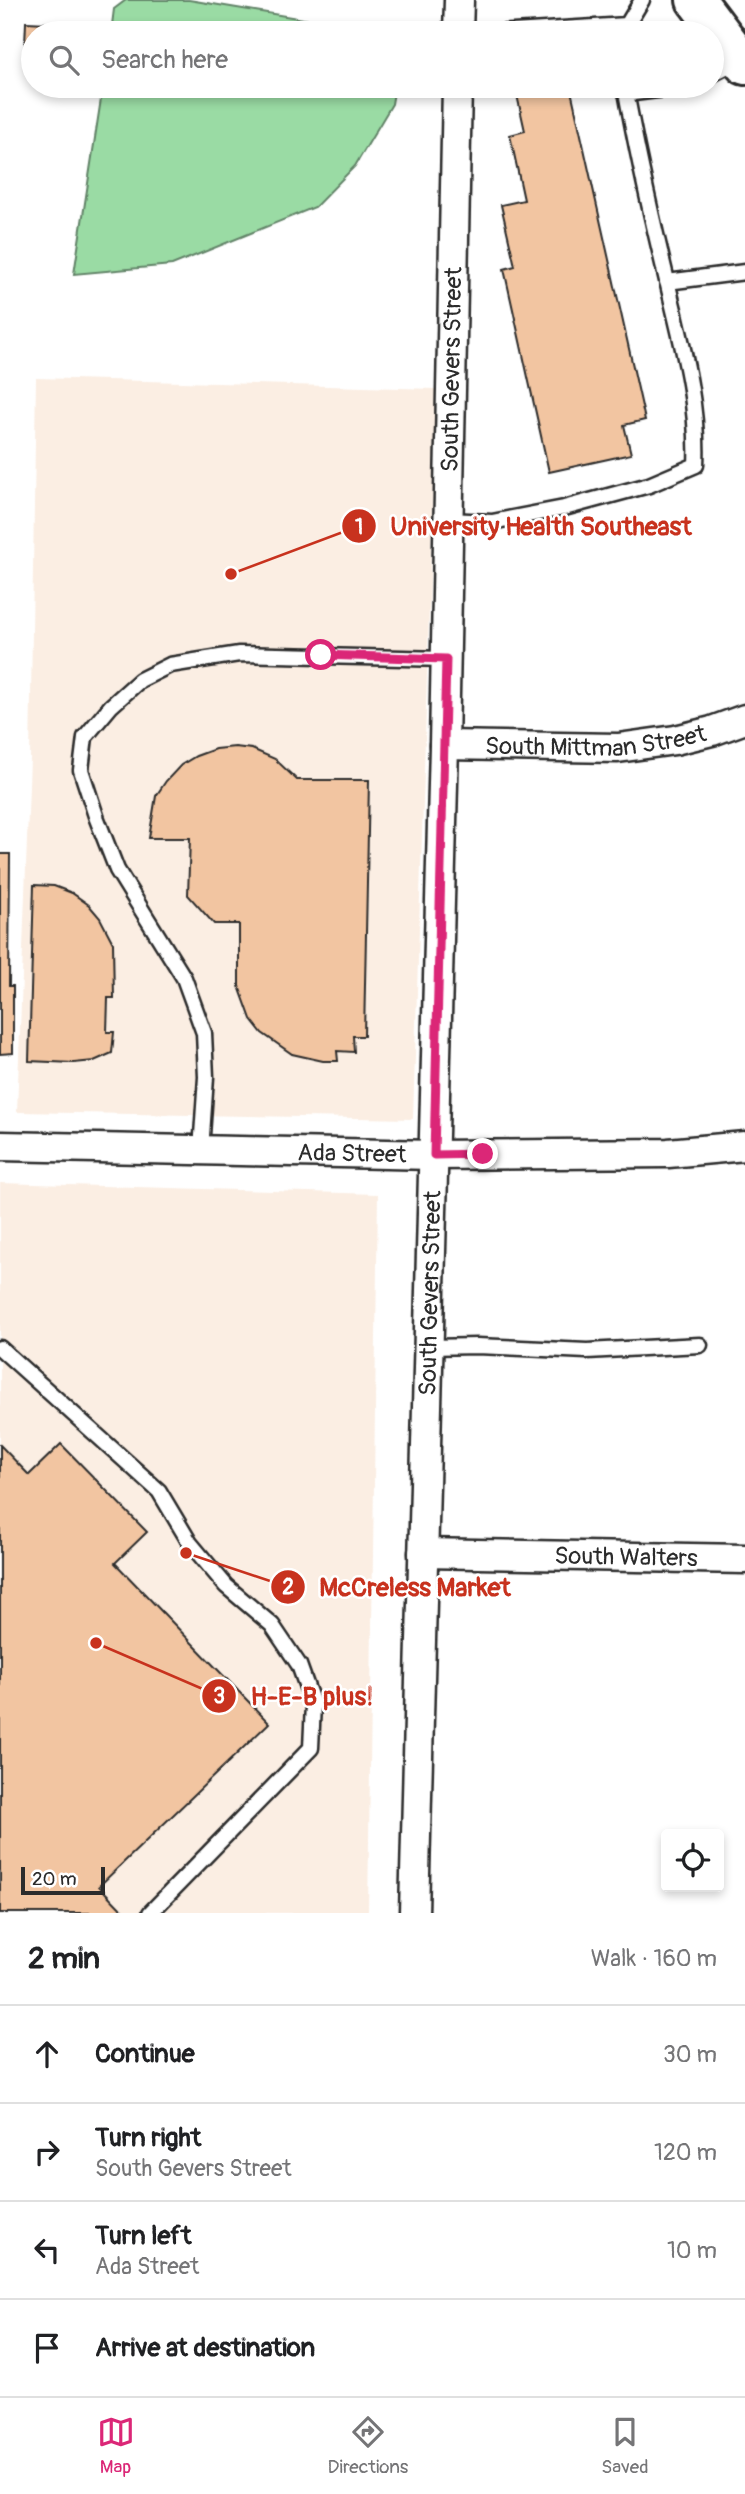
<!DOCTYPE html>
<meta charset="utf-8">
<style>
:root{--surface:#fff;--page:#f2f2f2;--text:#202124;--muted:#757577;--line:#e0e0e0;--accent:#db2777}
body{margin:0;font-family:Pangolin,sans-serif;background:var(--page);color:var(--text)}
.controls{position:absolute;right:21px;bottom:21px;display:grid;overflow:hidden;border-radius:7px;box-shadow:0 4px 10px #0003}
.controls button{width:63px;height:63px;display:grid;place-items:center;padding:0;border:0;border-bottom:2px solid var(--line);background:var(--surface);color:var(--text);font:35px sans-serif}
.scale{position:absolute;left:21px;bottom:18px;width:84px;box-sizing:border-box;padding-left:7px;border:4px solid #2b2b2b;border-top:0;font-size:19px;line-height:24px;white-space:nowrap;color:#2b2b2b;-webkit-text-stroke:5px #fff;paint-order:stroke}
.stop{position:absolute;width:21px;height:21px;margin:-16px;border:5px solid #db2777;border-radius:50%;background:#fff}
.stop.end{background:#db2777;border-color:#fff;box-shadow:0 2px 7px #0008}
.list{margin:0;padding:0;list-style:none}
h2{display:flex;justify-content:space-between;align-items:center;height:91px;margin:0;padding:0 28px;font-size:30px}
h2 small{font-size:23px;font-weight:400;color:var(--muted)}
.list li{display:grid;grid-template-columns:46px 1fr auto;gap:21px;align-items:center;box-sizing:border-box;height:98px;padding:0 28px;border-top:2px solid var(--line)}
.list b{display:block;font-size:26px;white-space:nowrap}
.list p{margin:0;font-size:23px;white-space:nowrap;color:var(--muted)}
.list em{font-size:23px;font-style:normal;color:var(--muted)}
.icon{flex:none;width:38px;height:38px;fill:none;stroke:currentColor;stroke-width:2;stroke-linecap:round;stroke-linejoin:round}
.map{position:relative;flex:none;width:745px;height:1913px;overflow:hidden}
.search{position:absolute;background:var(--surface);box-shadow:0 4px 10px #0003;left:21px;right:21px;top:21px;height:77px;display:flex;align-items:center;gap:18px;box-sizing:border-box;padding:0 24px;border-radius:38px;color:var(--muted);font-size:26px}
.sheet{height:483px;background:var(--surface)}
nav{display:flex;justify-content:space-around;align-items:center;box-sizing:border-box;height:98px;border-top:2px solid var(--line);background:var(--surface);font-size:19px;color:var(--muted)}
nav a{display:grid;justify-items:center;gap:4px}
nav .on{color:var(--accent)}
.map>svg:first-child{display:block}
.built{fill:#fbeee3}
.green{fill:#9adba4;stroke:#628368;stroke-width:2}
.building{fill:#f2c5a1;stroke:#2b2b2b;stroke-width:2}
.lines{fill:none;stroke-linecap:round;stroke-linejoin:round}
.service-casing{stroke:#2b2b2b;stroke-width:19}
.minor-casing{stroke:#2b2b2b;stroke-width:33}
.secondary-casing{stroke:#2b2b2b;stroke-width:44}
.service{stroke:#fff;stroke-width:14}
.minor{stroke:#fff;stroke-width:28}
.secondary{stroke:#fff;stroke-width:38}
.route{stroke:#db2777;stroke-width:9}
.labels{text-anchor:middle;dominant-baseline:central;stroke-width:5;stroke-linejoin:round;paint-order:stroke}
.street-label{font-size:24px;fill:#2b2b2b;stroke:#fff}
.leader{fill:none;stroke:#c8321e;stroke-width:2.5}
.callout-dot{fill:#c8321e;stroke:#fff;stroke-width:2.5}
.mark-label{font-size:21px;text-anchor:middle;font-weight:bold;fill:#fff}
.callout-label{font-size:26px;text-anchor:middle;font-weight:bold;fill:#c8321e;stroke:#fff;stroke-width:5;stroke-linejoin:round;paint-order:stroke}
</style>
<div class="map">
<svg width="745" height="1913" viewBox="0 0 745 1913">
<rect width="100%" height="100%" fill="#fff"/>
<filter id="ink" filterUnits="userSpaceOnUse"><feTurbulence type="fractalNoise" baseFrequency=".0143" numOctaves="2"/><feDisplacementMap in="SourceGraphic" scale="14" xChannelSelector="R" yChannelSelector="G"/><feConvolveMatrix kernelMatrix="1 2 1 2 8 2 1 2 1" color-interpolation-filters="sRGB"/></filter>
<g filter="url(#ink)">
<path class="built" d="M36 378 436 389 413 1119 17 1112 30 758Z
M0 1183 378 1194 368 1913H0Z"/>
<path class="green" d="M126 0H189L388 33H111L114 9Z
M103 86H395L392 104 355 166 315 207 172 265 74 274Z"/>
<path class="building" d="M26 22 70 24 69 33H33V45H25Z
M515 86H570L645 420 624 425 631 454 549 472 504 269 515 266 501 205 524 200 510 135 525 131Z
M235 747 252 749 275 759 297 780H369L364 1036H353L354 1052 337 1051 338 1061H323L292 1054 262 1033 251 1019 239 986V924H214L188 895 190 838H149L156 796 166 781 181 765 196 756 215 749Z
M0 854H10L9 986H13V1053L0 1054Z
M34 885 54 886 72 893 89 905 100 918 113 943 114 998H108L107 1032H114L112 1053 94 1061 74 1063 29 1061Z
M61 1444 147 1532 115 1563 269 1723 99 1886 125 1913H0V1445L29 1475Z"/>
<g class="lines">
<g class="service-casing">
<path id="service" d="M626 32 627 25 642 0
M495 33 627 25
M712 74 739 60
M626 94 689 86
M667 282 745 272
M448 520 492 522 564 508 649 485 696 465C699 405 682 344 668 285 652 219 637 153 625 86
M201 1150 206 1077 204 1033 184 978 117 870 97 819 81 770 85 737 111 706 140 680 170 665 239 654 445 659
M429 1347 477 1346 587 1351 700 1345
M0 1348 159 1491 190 1543 226 1586 272 1625 299 1665 313 1704 311 1748 150 1913"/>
</g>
<g class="minor-casing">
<g id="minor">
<path d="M458 33 459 0"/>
<path id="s1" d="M444 745 618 748 675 740 712 731 745 719"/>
<path id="s2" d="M0 1146 434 1155 668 1153 745 1146"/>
<path id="s3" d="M423 1553 745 1559"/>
<path id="s4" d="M414 1913 444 745 457 86"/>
</g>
</g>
<g class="secondary-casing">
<path id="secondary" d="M696 0 745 65"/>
</g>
<use href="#service" class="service"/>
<use href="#minor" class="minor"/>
<use href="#secondary" class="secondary"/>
</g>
</g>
<g class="lines" filter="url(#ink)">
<path class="route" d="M321 655 446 659 434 1155 483 1154"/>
</g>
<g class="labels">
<g class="street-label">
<text stroke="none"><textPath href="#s4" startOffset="1544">South Gevers Street</textPath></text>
<text stroke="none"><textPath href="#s1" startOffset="152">South Mittman Street</textPath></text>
<text stroke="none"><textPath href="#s2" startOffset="352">Ada Street</textPath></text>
<text stroke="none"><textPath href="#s4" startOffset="620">South Gevers Street</textPath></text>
<text stroke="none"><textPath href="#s3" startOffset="203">South Walters</textPath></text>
</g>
</g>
<path class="leader" d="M231 574L359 526M186 1553L288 1587M96 1643L219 1696"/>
<g class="callout-dot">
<circle cx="231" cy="574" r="7"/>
<circle cx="186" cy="1553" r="7"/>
<circle cx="96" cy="1643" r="7"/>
<circle cx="359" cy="526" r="18"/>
<circle cx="288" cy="1587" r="18"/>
<circle cx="219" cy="1696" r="18"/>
</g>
<g class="mark-label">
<text x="359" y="534">1</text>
<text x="288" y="1594">2</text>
<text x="219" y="1703">3</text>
</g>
<g class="callout-label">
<text x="541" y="535">University Health Southeast</text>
<text x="415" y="1596">McCreless Market</text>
<text x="312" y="1705">H-E-B plus!</text>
</g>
</svg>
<div class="controls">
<button><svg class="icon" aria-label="locate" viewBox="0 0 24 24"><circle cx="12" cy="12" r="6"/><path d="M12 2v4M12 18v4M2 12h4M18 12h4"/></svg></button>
</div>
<div class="scale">20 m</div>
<div class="stop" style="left:321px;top:655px"></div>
<div class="stop end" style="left:483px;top:1154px"></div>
<div class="search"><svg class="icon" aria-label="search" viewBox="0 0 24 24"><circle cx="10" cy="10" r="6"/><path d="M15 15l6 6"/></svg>Search here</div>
</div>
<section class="sheet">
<h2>2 min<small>Walk · 160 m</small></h2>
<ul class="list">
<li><svg class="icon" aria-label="ahead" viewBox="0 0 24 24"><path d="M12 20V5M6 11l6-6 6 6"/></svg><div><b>Continue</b></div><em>30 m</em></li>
<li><svg class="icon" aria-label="right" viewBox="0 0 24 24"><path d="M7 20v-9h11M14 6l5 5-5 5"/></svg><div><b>Turn right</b><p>South Gevers Street</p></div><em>120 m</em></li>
<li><svg class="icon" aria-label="left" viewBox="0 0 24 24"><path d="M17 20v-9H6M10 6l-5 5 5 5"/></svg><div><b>Turn left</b><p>Ada Street</p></div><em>10 m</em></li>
<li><svg class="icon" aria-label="arrive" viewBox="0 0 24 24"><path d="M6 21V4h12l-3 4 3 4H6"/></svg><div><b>Arrive at destination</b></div></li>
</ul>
</section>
<nav>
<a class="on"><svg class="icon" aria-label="map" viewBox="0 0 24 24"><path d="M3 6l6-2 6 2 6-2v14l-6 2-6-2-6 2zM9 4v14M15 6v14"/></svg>Map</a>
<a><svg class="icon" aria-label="directions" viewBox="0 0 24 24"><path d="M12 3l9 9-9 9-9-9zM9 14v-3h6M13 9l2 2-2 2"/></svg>Directions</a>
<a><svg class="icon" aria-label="saved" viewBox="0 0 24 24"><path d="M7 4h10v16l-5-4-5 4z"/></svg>Saved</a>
</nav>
